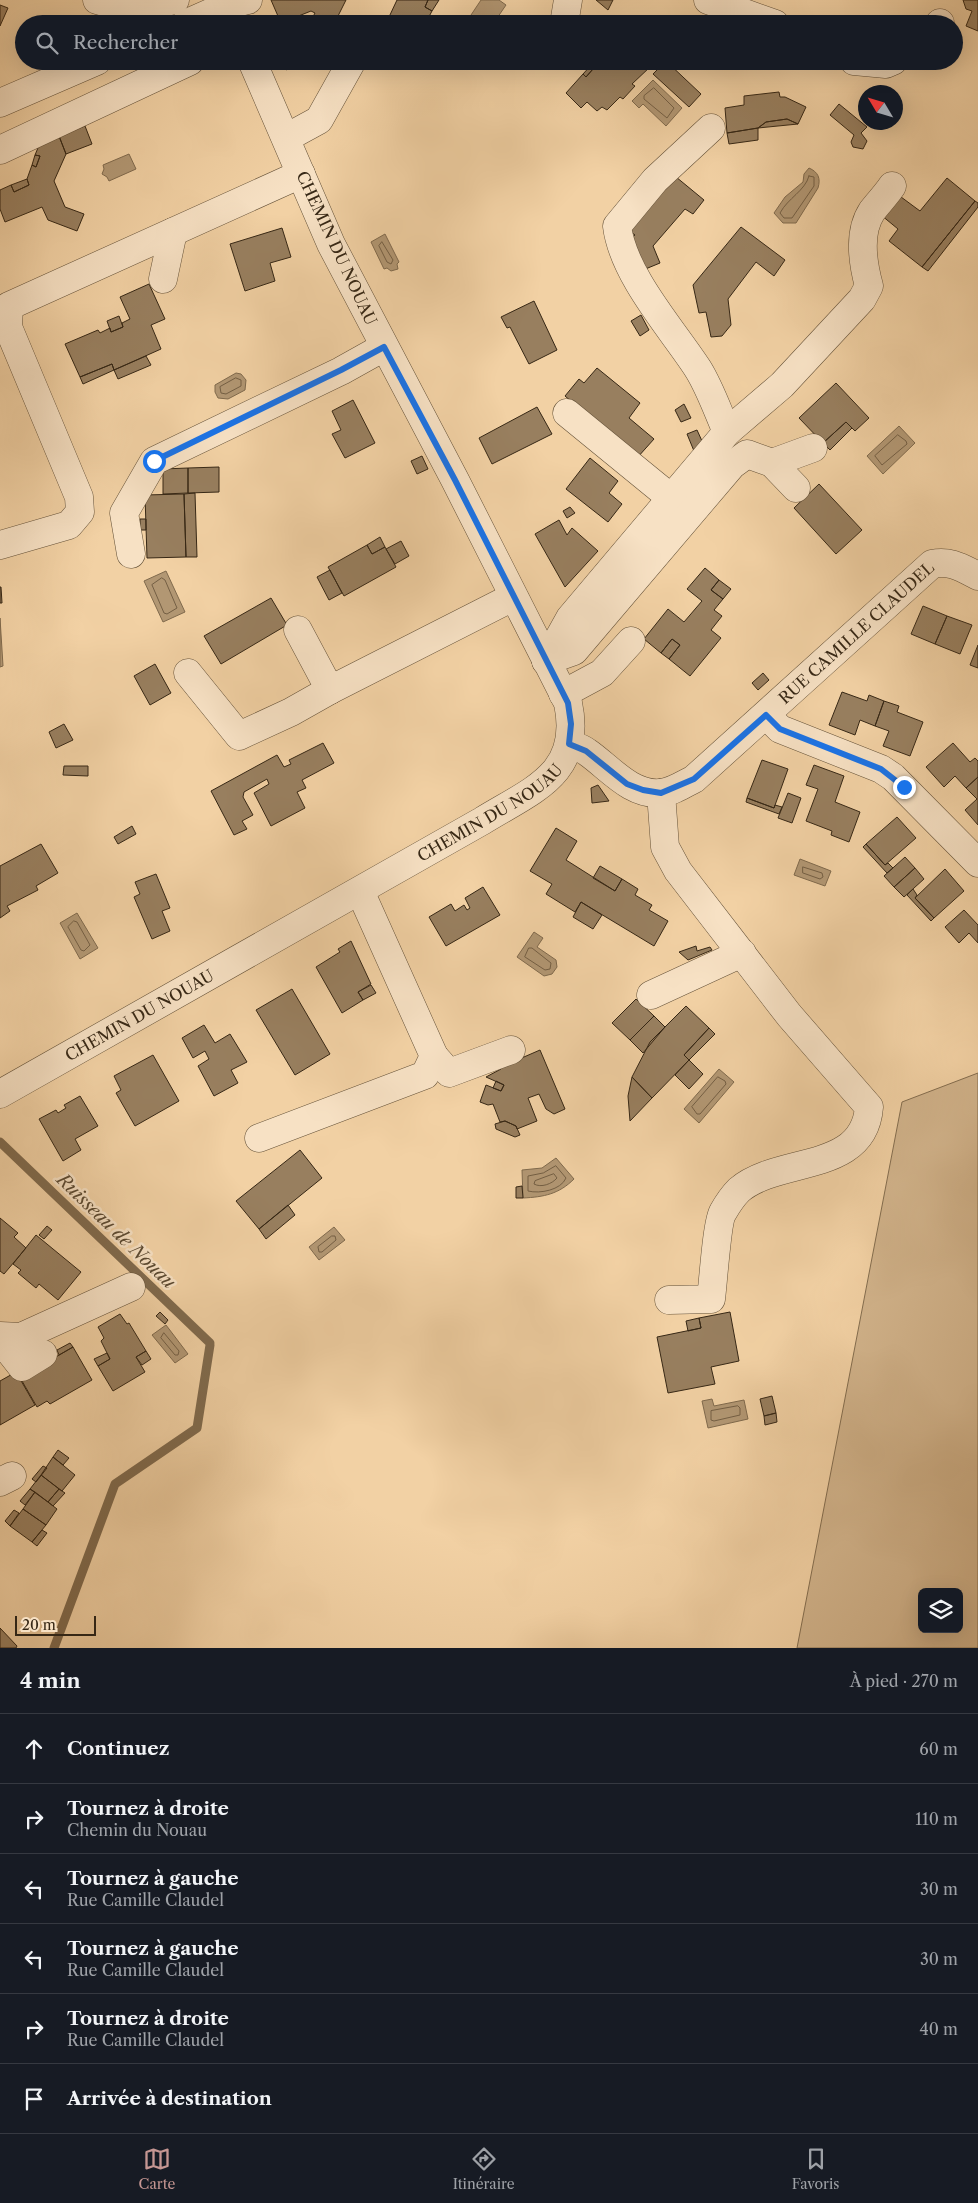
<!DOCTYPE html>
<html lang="fr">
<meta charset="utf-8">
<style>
:root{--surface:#171b24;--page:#20242c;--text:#f1f3f6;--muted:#9ea1a6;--line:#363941;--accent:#c59692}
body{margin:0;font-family:"Libre Caslon Text",serif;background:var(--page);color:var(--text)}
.controls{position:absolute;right:15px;bottom:15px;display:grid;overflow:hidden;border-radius:8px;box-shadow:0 5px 20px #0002}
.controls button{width:45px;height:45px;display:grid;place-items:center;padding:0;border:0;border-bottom:1px solid var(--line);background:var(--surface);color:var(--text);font:25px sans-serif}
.compass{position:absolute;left:858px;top:85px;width:45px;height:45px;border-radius:50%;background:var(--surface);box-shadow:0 5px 20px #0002;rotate:308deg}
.scale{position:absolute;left:15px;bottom:12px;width:81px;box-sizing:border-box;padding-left:5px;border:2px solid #362715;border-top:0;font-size:14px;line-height:18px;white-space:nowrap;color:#362715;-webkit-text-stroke:4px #f7e1c4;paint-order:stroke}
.stop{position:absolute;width:15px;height:15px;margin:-11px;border:4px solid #1a73e8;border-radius:50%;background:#fff}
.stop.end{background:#1a73e8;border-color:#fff;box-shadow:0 1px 5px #0008}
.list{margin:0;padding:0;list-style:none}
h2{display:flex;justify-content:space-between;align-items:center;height:65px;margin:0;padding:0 20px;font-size:21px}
h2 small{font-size:16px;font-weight:400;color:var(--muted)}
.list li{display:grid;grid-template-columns:32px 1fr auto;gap:15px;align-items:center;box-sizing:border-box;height:70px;padding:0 20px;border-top:1px solid var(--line)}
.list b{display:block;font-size:19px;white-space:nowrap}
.list p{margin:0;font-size:16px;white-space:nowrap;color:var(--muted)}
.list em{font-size:16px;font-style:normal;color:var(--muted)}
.icon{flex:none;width:28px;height:28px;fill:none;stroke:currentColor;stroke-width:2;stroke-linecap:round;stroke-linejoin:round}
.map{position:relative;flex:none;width:978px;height:1648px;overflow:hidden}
.search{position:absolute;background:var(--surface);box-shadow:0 5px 20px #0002;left:15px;right:15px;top:15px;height:55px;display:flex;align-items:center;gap:12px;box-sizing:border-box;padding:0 18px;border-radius:28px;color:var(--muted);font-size:19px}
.sheet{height:485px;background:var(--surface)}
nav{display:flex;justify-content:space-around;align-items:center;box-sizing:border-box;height:70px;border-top:1px solid var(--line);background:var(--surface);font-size:14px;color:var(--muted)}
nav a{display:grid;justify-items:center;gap:2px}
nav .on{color:var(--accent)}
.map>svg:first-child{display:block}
.green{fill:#d2b48c;stroke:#846e50;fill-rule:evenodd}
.water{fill:#b29773;stroke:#806a4d}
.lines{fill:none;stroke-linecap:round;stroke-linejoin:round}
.shore{stroke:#745f44;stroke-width:1}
.stream{stroke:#806a4d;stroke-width:9}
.building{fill:#987f5f;stroke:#362715}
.minor-casing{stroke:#655239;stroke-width:29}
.minor{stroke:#f7e1c4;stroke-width:28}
.route{stroke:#1a73e8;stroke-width:6}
.labels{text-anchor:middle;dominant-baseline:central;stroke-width:5;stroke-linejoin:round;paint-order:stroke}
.street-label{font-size:16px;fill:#362715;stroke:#f7e1c4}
.water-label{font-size:18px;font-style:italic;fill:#5b4931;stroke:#f7e1c4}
</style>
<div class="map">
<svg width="978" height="1648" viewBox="0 0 978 1648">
<rect width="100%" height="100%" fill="#f2d1a4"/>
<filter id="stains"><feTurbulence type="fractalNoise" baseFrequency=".004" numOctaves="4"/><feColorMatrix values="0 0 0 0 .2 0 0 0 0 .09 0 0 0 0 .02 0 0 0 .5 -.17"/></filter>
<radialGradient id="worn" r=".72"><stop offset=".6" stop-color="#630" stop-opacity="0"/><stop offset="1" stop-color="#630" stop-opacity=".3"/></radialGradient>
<path class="green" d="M978 1073V1648H797L902 1102ZM922 1592H959V1629H922Z"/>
<path class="water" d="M481 0H499L506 5 493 24H465Z
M282 61H300L301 63 286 70Z
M653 80 682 108 666 126 643 104 639 108 632 101Z
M129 154 136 169 109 181 107 177 102 174 104 169 103 165Z
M809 168C818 172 821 178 818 188L796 223H783L774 213 785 197 803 182 804 174Z
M385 234 399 262 397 264 398 269 391 271 387 268 384 269 371 242Z
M236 373 241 374 246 380 245 390 228 399 218 398 215 392V385Z
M899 426 915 443 883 474 867 456Z
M166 571 185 612 163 622 144 581Z
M0 618 3 666 0 667Z
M800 859 831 871 825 886 794 875Z
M77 913 98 948 80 959 60 923Z
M534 932 543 938 537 947 556 960 557 967 552 974 544 976 517 957Z
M719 1069 734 1082 699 1123 684 1109Z
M556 1158 574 1179C559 1194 544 1197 523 1198L522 1170 542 1168Z
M334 1227 345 1240 319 1260 309 1247Z
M166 1325 188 1354 175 1363 152 1335Z
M712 1399 714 1406 744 1400 748 1419 708 1428 702 1401Z"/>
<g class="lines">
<path class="shore" d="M654 88 674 108 667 118 644 99V96Z
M809 176 814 177V186L792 218H784L780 213C788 198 805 191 809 176Z
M382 242 393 260 391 264 387 262 379 246Z
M236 378 241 380V386L226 394 221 393 220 387Z
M898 435 906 441 907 444 882 465 875 456Z
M162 578 165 580 177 608 167 614 164 613 152 585Z
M803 867 822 873 823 877 820 879 803 873Z
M74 921 77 922 90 945 84 951 81 950 68 927Z
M529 948H532L551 963 550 969 545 970 525 957Z
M718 1077 725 1081 726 1084 700 1114H697L692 1107Z
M556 1166 566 1178C561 1190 540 1194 528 1191V1176L543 1173Z
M554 1174 557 1178C552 1184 541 1188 534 1184L535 1181Z
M332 1236H335L336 1240 322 1252H319L318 1247Z
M164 1333 179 1351 178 1355H175L161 1338Z
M738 1406 740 1408V1415L714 1421 711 1420V1411Z"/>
<path class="stream" d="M0 1142 210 1343
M54 1648 115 1484 197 1428 210 1345"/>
</g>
<path class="building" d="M271 0H346L334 24H309L315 13 311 11 281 23Z
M397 0H428L425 7 432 11 425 24H403L389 17Z
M428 0H439L432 11 425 7Z
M596 0H613L608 10Z
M963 0H978V31L966 26 972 11 966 9Z
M0 5 8 8 0 26Z
M595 61H600L586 77 583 74Z
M600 61H644L650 67 632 84 635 86 623 99 620 97 607 110 602 107 597 111 587 102 581 108 566 93 583 74 586 77Z
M666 61 701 94 689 107 653 74Z
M779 92 780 97H785L806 107 798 124 787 119 766 122 758 128 727 133 725 108 744 105V96Z
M839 104 867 127 861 133 867 141 863 149 853 147 851 142 854 135 830 115Z
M787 119 798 124 758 128 766 122Z
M85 126 92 144 66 154 59 136Z
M758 128V140L729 144 727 133Z
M57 131 66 154 54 181 65 207 84 214 77 231 48 220 42 207 5 222 0 209V190L11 185 14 192 29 185 27 179 32 165 36 167 40 156 35 155 40 143Z
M35 155 40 156 36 167 32 165Z
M670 172 704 200 693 214 685 209 653 246 660 263 643 270 628 240 635 235 625 228Z
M947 178 975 201 922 267 889 241 898 229 881 215 897 194 920 211Z
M27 179 29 185 14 192 11 185Z
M975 201 978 203V207L928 271 922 267Z
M741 227 785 260 774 276 756 262 728 299 731 325 722 336 711 337 706 312 699 313 693 285Z
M282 228 291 257 270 263 275 281 245 291 230 244Z
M149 284 165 319 151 325 161 349 114 370 112 364 80 377 65 344 98 330 100 333 110 328 111 332 123 327 122 323 130 319 120 297Z
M534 301 557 350 529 364 510 327 507 328 501 317Z
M641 315 649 330 640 336 631 321Z
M119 316 123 327 111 332 107 321Z
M146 356 151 365 118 379 114 370Z
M112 364 114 370 83 384 80 377Z
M597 368 640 403 629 418 654 439 637 458 565 396 579 379 584 383Z
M836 383 869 418 855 431 846 422 823 443 799 418Z
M353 400 375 443 345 458 332 434 341 430 332 411Z
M684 404 691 418 681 422 675 410Z
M537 407 552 434 492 464 479 438Z
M846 422 852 428 830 450 823 443Z
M697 430 702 441 694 451 687 434Z
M422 456 428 469 417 474 411 461Z
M590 458 618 481 609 493 622 504 608 522 566 489Z
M219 467V492L188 493V468Z
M188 468V493L163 494V469Z
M819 484 862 530 836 554 794 508Z
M195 493 197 557H186L184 494Z
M184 494 186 557 147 558 145 495Z
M570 507 575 513 567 518 563 511Z
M140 519H146V530H140Z
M559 520 567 535 572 528 598 551 565 587 535 534Z
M380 537 385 547 372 554 367 545Z
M401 541 409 556 395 564 386 549Z
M367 545 372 554 385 547 396 567 344 596 328 567Z
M705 568 719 580 711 590 723 599 714 610 722 616 711 630 721 638 690 676 669 659 680 645 672 639 661 653 644 639 668 609 684 622 702 601 687 589Z
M330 570 342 593 329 600 317 577Z
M719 580 731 589 723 599 711 590Z
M0 587H1L2 603H0Z
M271 598 287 625 221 664 204 636Z
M923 606 947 616 935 644 911 634Z
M947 616 972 625 960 654 935 644Z
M672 639 680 645 669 659 661 653Z
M978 645V668L970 665Z
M155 664 171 693 150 705 134 676Z
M763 673 769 680 758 690 752 683Z
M842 692 867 701 869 695 884 701 875 726 860 720 855 735 829 725Z
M884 701 899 706 897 712 923 722 910 756 883 746 889 731 875 726Z
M64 724 73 740 56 748 49 732Z
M323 743 334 763 302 780 306 788 297 792 305 808 271 826 254 793 269 784 267 779 244 792 243 797 253 815 242 821 247 829 234 835 211 791 277 755 284 767 291 764 289 760Z
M953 743 970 762 975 758 978 761V777L966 788 955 776 944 787 926 767Z
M762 760 788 769 774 808 747 798Z
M814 765 844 776 835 802 860 812 849 842 831 835 832 831 806 821 818 789 806 785Z
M64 766H88V776L63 775Z
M978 777V825L965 810 977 799 966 788Z
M598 785 609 801 592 803 591 788Z
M788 793 801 798 792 823 778 818Z
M747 798 774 808 775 805 782 807 779 814 746 802Z
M897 817 916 838 885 865 866 844Z
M132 826 136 834 118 844 114 837Z
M556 828 577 841 566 860 615 891 622 879 638 889 635 895 652 905 649 910 668 921 654 946 581 902 575 912 546 894 552 884 530 871Z
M41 844 58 873 36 886 38 890 7 906 10 911 0 918V866Z
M866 844 885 865 888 863 893 868 887 873 863 847Z
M905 857 915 868 894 887 884 876Z
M600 866 622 879 615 891 593 878Z
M915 868 924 879 904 897 894 887Z
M945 869 964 891 934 918 915 898Z
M156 874 170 908 162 911 170 931 152 939 134 897 140 894 135 882Z
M483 887 500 915 446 946 429 917 451 904 455 911 464 905 467 910 470 908 465 898Z
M913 889 917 895 915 898 934 918 931 921 907 895Z
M581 902 602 915 593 929 573 917Z
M964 910 978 925V943L969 933 959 943 945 927Z
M351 941 371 984 358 992 363 1000 342 1013 316 967 340 952 338 949Z
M696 946 697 951 710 947 712 950 688 960 679 952Z
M371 985 376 993 363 1000 358 992Z
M292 989 330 1054 295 1075 256 1010Z
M636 999 654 1016 630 1040 612 1023Z
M686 1006 709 1028 684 1055 689 1060 652 1098 632 1077 650 1042Z
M654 1016 665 1027 643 1053 630 1040Z
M204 1025 215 1043 230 1034 247 1062 231 1070 238 1083 214 1096 198 1066 209 1059 205 1051 193 1058 182 1038Z
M709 1028 715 1034 689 1060 684 1055Z
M540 1050 565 1109 554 1114 546 1109 539 1094 528 1098 537 1121 517 1129 516 1126 505 1121 500 1122 493 1104 488 1105 480 1102 486 1085 501 1091 504 1085 486 1077 501 1069V1067Z
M153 1055 179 1101 135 1126 116 1093 121 1090 114 1076Z
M689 1060 703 1074 689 1089 675 1075Z
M632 1077 652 1098 630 1121 628 1096Z
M496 1081 504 1085 501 1091 493 1088Z
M80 1096 98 1126 75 1139 81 1150 63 1161 39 1119 56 1110 58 1113 66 1108 64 1105Z
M505 1121 516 1126 520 1135 515 1137 496 1129 495 1124Z
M300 1150 322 1178 259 1229 236 1201Z
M522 1186 523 1198H516V1187Z
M288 1205 295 1215 266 1239 259 1229Z
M0 1218 18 1233 14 1237 26 1248 4 1274 0 1271Z
M47 1226 52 1230 44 1239 39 1235Z
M36 1235 81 1272 58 1300 39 1284 36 1288 18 1273 21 1270 13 1264Z
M160 1312 168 1320 165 1324 156 1316Z
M730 1312 739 1361 711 1367 715 1384 668 1393 657 1337 701 1328 699 1318Z
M120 1314 127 1324 129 1323 146 1351 136 1357 145 1372 113 1391 98 1366 110 1359 101 1341 104 1338 98 1327Z
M699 1318 701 1328 688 1331 686 1321Z
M70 1343 73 1347 59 1355 57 1350Z
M73 1347 92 1380 50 1404 47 1401 37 1407 22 1381 32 1375 30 1372Z
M146 1351 151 1359 142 1365 136 1357Z
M107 1353 110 1359 98 1366 94 1359Z
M16 1372 35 1405 0 1425V1381Z
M772 1396 776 1413 764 1416 760 1399Z
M776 1413 777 1422 765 1425 764 1416Z
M58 1450 69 1458 63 1465 53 1457Z
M53 1457 75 1475 62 1491 41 1475Z
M43 1466 47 1468 36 1482 32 1479Z
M41 1475 59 1489 48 1502 30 1489Z
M30 1489 35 1492 25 1505 20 1501Z
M59 1489 65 1493 53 1506 48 1502Z
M35 1492 57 1509 46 1525 23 1509Z
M23 1509 46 1525 32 1542 10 1526Z
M14 1510 19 1513 10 1526 5 1521Z
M42 1530 47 1533 37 1546 32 1542Z
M0 1628 17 1646 16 1648H0Z"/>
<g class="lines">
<g class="minor-casing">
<g id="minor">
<path d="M97 0C124 9 148 6 175 0"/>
<path d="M708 0 775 24"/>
<path d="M185 24 228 5 248 0"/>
<path d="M564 24 568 0"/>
<path d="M939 24 940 23"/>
<path d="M854 61 886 64 893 61"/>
<path d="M0 103 97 61"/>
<path d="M711 128 655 180 617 226C623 275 672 329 698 369 710 388 718 412 727 432"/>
<path d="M286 138 319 120 352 61"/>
<path d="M0 150 190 61"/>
<path d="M163 279 173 232"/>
<path d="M567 413 671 498"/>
<path d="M772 463 813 448"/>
<path d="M0 545 69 525 80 512 79 497 8 327 9 306 301 174"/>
<path d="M131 554 124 513 154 461 341 371 384 347"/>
<path d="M298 630 330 690 513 597"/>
<path d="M546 661 570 618 727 432 782 385 862 299 869 286C863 264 858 232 872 211 878 203 886 195 892 186"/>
<path d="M546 661 574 651 732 465 747 454 772 463 796 488"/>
<path d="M188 673 239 736 291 712 330 690"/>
<path d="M563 694 602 673 631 641"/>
<path d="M766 715 780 729 881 769 893 777 978 863"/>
<path id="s1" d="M569 744C575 746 582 748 587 752 609 767 631 796 661 793 672 792 684 784 694 779L932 564C950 560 962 568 978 576"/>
<path d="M661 793 665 847 678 871 789 1015 869 1107C864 1174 779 1156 739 1190 733 1196 727 1205 723 1212 717 1221 713 1284 711 1299L669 1300"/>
<path d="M651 995 742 953"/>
<path d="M434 1056 449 1073 511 1050"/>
<path id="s2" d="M0 1094 482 821C532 790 583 774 568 703L455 480 331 244 252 61"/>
<path d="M259 1138 425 1075 434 1056 360 891"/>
<path d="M0 1336 21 1337 131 1287"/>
<path d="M0 1346 7 1348 22 1367 43 1354"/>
<path d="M0 1482 12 1476"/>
</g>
</g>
<use href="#minor" class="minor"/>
</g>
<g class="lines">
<path class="route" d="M154 461 341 370 384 347 455 480 568 703 571 724 569 744 586 751 627 784 643 790 661 793 694 779 766 715 780 729 881 769 904 787"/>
</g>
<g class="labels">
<g class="street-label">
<text transform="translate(337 248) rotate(65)">CHEMIN DU NOUAU</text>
<text stroke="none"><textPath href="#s1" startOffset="361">RUE CAMILLE CLAUDEL</textPath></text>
<text stroke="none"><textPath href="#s2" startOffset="565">CHEMIN DU NOUAU</textPath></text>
<text stroke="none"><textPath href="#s2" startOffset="160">CHEMIN DU NOUAU</textPath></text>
</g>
<g class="water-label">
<text transform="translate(116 1231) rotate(44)">Ruisseau de Nouau</text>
</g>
</g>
<rect width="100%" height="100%" filter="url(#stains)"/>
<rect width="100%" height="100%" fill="url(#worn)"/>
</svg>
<div class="controls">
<button><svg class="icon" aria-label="layers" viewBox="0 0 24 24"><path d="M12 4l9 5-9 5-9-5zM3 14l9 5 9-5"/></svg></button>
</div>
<svg class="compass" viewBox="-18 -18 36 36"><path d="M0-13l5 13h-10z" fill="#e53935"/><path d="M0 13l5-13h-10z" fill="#9ea1a6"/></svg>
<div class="scale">20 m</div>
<div class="stop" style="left:154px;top:461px"></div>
<div class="stop end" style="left:904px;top:787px"></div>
<div class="search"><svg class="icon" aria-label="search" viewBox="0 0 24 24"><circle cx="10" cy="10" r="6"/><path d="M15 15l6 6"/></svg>Rechercher</div>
</div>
<section class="sheet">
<h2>4 min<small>À pied · 270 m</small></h2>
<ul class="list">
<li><svg class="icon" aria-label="ahead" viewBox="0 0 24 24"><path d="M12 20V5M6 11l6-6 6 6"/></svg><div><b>Continuez</b></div><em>60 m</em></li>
<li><svg class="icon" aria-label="right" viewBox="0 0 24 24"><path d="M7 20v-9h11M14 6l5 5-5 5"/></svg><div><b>Tournez à droite</b><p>Chemin du Nouau</p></div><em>110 m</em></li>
<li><svg class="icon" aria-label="left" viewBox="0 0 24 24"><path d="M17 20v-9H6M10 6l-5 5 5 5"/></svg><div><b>Tournez à gauche</b><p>Rue Camille Claudel</p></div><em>30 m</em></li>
<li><svg class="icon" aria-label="left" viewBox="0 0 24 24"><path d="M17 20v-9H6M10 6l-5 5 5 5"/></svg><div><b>Tournez à gauche</b><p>Rue Camille Claudel</p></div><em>30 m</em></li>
<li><svg class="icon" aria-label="right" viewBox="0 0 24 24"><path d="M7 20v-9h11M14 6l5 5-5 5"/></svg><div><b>Tournez à droite</b><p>Rue Camille Claudel</p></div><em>40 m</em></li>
<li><svg class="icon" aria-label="arrive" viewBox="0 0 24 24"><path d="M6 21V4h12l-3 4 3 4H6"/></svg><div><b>Arrivée à destination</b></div></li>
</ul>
</section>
<nav>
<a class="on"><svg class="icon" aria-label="map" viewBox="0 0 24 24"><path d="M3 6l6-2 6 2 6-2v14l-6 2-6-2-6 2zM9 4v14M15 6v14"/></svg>Carte</a>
<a><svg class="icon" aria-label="directions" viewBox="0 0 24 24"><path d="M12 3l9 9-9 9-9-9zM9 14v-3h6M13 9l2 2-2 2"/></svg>Itinéraire</a>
<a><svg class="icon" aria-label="saved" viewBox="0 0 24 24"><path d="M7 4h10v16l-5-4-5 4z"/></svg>Favoris</a>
</nav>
